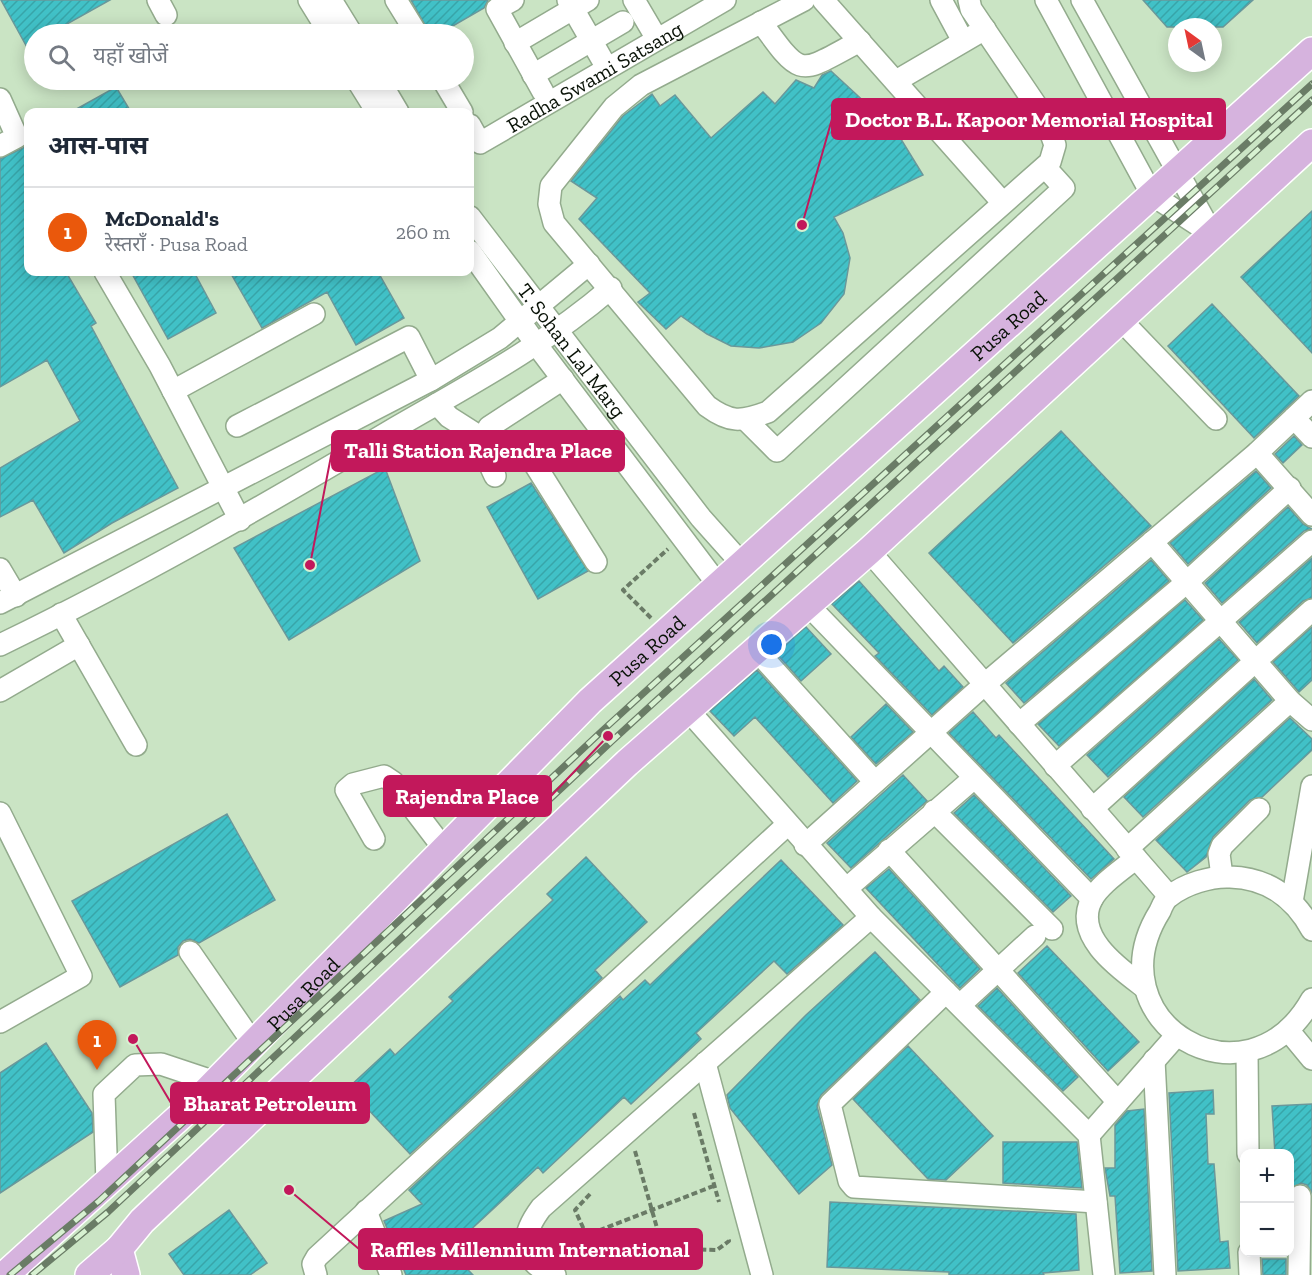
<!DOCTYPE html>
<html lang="hi">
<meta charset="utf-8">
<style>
:root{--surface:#fff;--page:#f6f6f7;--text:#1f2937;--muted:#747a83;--line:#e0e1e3;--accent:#ea580c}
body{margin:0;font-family:"Zilla Slab","Noto Sans Devanagari",serif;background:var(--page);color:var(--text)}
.controls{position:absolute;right:18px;bottom:18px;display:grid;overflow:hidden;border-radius:12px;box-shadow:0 3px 15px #0003}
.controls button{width:54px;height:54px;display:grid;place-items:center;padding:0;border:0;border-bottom:2px solid var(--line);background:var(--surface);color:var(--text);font:30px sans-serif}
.compass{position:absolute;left:1168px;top:18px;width:54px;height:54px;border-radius:50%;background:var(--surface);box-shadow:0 3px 15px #0003;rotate:327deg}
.you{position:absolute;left:772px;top:645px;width:21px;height:21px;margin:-15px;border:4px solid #fff;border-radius:50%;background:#1a73e8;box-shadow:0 0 0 9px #1a73e833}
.badge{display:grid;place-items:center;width:39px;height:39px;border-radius:50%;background:var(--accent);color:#fff;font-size:20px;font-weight:700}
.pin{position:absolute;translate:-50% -50px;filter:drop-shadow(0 2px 3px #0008)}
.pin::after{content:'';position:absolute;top:32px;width:21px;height:18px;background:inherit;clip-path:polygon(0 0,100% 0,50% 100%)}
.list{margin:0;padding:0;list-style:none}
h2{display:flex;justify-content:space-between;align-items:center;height:78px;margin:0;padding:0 24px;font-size:26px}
h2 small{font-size:20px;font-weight:400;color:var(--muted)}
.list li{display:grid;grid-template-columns:39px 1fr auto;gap:18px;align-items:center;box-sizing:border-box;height:90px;padding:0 24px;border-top:2px solid var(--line)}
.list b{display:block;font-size:22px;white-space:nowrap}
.list p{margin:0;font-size:20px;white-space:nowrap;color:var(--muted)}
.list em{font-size:20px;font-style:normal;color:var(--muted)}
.icon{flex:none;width:33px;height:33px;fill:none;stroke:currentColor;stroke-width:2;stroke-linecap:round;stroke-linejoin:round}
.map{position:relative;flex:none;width:1312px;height:1275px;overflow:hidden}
.search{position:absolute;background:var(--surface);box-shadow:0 3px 15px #0003;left:24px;top:24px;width:450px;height:66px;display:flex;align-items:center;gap:15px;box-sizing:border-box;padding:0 21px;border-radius:33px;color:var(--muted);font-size:22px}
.panel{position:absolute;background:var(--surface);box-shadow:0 3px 15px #0003;left:24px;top:108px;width:450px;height:168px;border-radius:12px}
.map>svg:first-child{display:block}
.building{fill:url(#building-hatch);stroke:#6a989b;stroke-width:1.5}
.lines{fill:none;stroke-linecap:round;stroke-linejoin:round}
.minor-casing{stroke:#93ab8d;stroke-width:24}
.major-casing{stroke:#fff;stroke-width:30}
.path{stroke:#6a7b66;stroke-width:4;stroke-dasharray:6 3;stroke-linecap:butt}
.minor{stroke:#fff;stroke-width:21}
.major{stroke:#d6b3de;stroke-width:27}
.rail-casing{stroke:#6a7c66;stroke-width:7}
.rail{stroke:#d7f1d1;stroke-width:4.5;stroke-dasharray:14;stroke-linecap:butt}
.labels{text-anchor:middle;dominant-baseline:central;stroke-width:4.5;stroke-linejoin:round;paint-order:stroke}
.street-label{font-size:21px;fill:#091207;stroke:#d7f1d1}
.leader{fill:none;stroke:#c2185b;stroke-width:2}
.callout-dot{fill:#c2185b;stroke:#d7f1d1;stroke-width:2}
.callout{fill:#c2185b;stroke:#c2185b;stroke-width:2}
.callout-label{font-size:22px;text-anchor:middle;font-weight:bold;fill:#fff}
</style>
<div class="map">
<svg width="1312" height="1275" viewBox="0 0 1312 1275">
<defs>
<pattern id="building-hatch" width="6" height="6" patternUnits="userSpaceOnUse" patternTransform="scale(1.5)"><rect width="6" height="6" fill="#41c1c7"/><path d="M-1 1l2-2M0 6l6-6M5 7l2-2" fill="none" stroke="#38a5a9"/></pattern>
</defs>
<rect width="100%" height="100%" fill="#cae4c4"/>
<path class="building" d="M1 0H110L49 34H34V60Z
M411 0H488L484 8 439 34H430Z
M1143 0H1253L1223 27H1167Z
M831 71 896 131 923 175 834 217 843 233 850 258 844 294 821 323 793 342 759 348 731 346 707 334 681 316 666 329 638 302 650 293 579 219 597 198 571 181 623 116 652 94 660 106 675 95 711 138 763 92 775 104 796 80 814 88 822 75Z
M116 87 131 112H71Z
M28 142V272H66L96 323 91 326 178 488 112 523 64 553 33 500 0 517V468L80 421 47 360 0 387V159L23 148Z
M1312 211V353L1241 277Z
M131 272H194L216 313 168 339Z
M230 272H378L404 318 356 345 327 292 262 328Z
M1212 304 1299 396 1254 438 1168 346Z
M1061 431 1151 526 1013 643 929 553Z
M1294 436 1302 445 1283 463 1275 454Z
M385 468 420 561 289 640 234 548Z
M1256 471 1271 488 1188 564 1170 543Z
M531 483 588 571 538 599 487 507Z
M1288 507 1303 524 1312 529 1304 531 1222 603 1205 583Z
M1312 558V598L1303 601 1257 643 1239 622Z
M1151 560 1169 581 1024 703 1006 683Z
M859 581 939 671 944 666 963 687 932 715 875 656 879 653 832 604Z
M1185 600 1203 620 1059 746 1038 724Z
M806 627 831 654 801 681 776 653Z
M1312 627V680L1299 692 1273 662Z
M1219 639 1238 660 1108 777 1087 755Z
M757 670 857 781 833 803 755 717 734 736 710 711Z
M1254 679 1272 700 1143 817 1124 797Z
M886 704 913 732 876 764 851 737Z
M973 712 996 738 999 735 1114 859 1091 879 949 733Z
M1290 718 1312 739V750L1262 797 1250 800 1213 837 1206 857 1187 872 1156 840Z
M903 775 927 801 851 868 827 843Z
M974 795 1071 896 1053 912 954 813Z
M227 814 275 900 199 943 190 939 183 941 178 947V955L120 987 72 901Z
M586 857 647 922 595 970 602 978 410 1154 348 1088 390 1049 395 1055 453 1001 449 997 553 900 547 894Z
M781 860 843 925 787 974 774 961 696 1033 701 1039 631 1104 624 1097 543 1173 538 1167 449 1250 473 1275H406L384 1221 422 1204 409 1190 620 996 623 1000 645 980 650 985Z
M889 869 980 969 960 988 866 888Z
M1047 946 1139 1042 1108 1071 1018 973Z
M875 952 920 1000 821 1095 817 1106 832 1165 799 1194 730 1108 727 1095 806 1015Z
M997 988 1078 1077 1063 1091 978 1006Z
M46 1043 92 1113 93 1132 0 1193V1073Z
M908 1046 993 1136 946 1180 928 1179 853 1099Z
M1213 1090 1214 1114H1206L1208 1164H1214L1220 1242 1228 1241 1230 1268 1178 1271 1169 1093Z
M1312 1104V1193L1307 1185 1301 1183 1290 1189V1154H1275L1272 1106Z
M1144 1109 1152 1271 1120 1273 1115 1196H1110L1105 1168H1115V1125L1127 1111Z
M1003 1142H1077L1082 1188 1003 1183Z
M830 1202 1076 1214 1079 1270 1043 1273 1044 1275H949V1272L827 1267Z
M229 1210 267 1263 250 1275H184L169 1254Z
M1262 1259H1286V1275H1263Z"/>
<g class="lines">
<g class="minor-casing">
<g id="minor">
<path d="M158 0 166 15"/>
<path d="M309 0 330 34"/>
<path d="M331 0 352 34"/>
<path d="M396 0 417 34"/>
<path d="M513 0 497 9 543 92"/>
<path d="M568 0 603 61"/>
<path d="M634 0 657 39"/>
<path d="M804 0 641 85 614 107 551 186 549 204 554 223 707 406C730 423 741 422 768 412L1050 162 1055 145 1046 120 971 9 969 0"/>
<path d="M823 0 1003 203"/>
<path d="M941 0 963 41"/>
<path d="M1046 0 1152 195 1212 234"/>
<path d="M1082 0 1210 230"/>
<path d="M761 22C803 80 798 74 860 41"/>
<path d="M515 43 588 0"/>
<path d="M533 75 623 22"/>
<path d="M357 80 377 112"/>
<path d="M379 80 398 112"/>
<path d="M443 80 462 112"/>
<path d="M896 81 985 29"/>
<path d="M0 99 17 137 0 146"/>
<path id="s1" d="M470 125 480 143 725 0"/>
<path id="s2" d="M470 217 701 518 743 565"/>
<path d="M470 251 536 344 719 586"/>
<path d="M105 272 160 366 240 520"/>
<path d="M1120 319 1216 419"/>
<path d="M173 391 314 314"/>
<path d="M437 404 449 417 482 438 532 460 596 562"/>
<path d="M1294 418 1312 437"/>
<path d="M746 420 777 451 1064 188 1045 167"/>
<path d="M237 426 409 337 431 380"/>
<path d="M1257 453 1312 515"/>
<path d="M495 476C487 458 478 445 489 427L563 379"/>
<path d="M1152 542 1290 701 1312 720"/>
<path d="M869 551 1169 896"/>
<path d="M0 569 16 596"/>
<path d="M0 603 431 380 500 338 589 264"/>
<path d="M808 605 1092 899"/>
<path d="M61 614 136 745"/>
<path d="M0 645C134 580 262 507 390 431 466 387 544 346 611 288"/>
<path d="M756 650 875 782"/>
<path d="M0 691 79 645"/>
<path d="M688 710 871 917 1089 1135 1104 1275"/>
<path d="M1019 724 1187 582 1290 488"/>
<path d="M1055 766 1312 541"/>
<path d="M1092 809 1312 610"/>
<path d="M934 811 1052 929"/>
<path d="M0 813 81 976 0 1022"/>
<path d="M374 839 346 790 353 784 384 776 393 782 444 849"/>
<path d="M805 845 985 684 1257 453 1312 401"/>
<path d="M1127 849 1290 701"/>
<path d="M889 850 1118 1102"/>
<path d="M1136 858C1122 870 1101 883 1092 899 1072 936 1120 969 1144 987"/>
<path d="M1222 876 1219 854 1222 846 1259 809"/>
<path d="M846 889 974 778"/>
<path d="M1292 902 1312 786"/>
<path d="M1312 930C1294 897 1268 878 1230 877 1211 876 1185 884 1170 896 1165 899 1162 906 1160 911 1091 1021 1246 1116 1312 999"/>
<path d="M190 952 253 1043"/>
<path d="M946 992 830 1104 849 1181 854 1187 1096 1202"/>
<path d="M960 1005 1035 936"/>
<path d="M1288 1030 1312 1059"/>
<path d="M1247 1052 1248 1154"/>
<path d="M1154 1060 1165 1275"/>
<path d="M705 1063 762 1275"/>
<path d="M1089 1135 1176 1036"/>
<path d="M107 1183 104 1094 135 1065 161 1064 215 1082"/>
<path d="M366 1211 391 1275"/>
<path d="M1249 1252 1250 1275"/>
<path d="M316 1275 313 1264 317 1257 788 824"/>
<path d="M555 1275C518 1261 520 1236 541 1208L871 917"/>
<path d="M1299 1275 1300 1196"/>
</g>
</g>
<g class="major-casing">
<g id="major">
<path d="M119 1249 126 1275"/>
<path id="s3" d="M5 1275 196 1102 590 701 1312 51"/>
<path d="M89 1275 119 1249 142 1221 627 763 869 551 1312 143"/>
</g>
</g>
<path class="path" d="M651 618 623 590 668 549
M694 1113 719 1202
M635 1151 663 1249
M590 1194 575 1210 592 1247 717 1250 729 1241 728 1238
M549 1250 716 1185"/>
<use href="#minor" class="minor"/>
<use href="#major" class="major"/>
<g class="rail-casing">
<path id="rail" d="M10 1275 99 1201 602 731 1312 84
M32 1275 108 1212 612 741 1312 100"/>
</g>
<use href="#rail" class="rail"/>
</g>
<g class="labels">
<g class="street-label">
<text stroke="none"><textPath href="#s1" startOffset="153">Radha Swami Satsang</textPath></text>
<text stroke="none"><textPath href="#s3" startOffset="1382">Pusa Road</textPath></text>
<text stroke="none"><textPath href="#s2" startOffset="168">T. Sohan Lal Marg</textPath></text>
<text stroke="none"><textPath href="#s3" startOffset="896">Pusa Road</textPath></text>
<text stroke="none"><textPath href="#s3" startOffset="410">Pusa Road</textPath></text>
</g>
</g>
<path class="leader" d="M802 225L832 119M310 565L332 451M608 736L551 796M133 1039L171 1103M289 1190L359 1249"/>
<g class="callout-dot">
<circle cx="802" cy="225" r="6"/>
<circle cx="310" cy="565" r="6"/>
<circle cx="608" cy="736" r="6"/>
<circle cx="133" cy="1039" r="6"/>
<circle cx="289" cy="1190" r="6"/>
</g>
<g class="callout">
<rect x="832" y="99" width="393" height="40" rx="6"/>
<rect x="332" y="431" width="292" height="40" rx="6"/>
<rect x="384" y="776" width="167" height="40" rx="6"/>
<rect x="171" y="1083" width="198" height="40" rx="6"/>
<rect x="359" y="1229" width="343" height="40" rx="6"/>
</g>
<g class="callout-label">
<text x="1029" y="127">Doctor B.L. Kapoor Memorial Hospital</text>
<text x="478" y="458">Talli Station Rajendra Place</text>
<text x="467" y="804">Rajendra Place</text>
<text x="270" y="1111">Bharat Petroleum</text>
<text x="530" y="1257">Raffles Millennium International</text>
</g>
</svg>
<div class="controls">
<button>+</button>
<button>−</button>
</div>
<svg class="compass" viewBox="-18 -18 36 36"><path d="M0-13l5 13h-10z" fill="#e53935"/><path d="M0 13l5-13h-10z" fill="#747a83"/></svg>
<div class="you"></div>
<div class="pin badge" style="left:97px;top:1070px">1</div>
<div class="search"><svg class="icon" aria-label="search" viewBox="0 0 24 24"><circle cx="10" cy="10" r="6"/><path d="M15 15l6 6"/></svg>यहाँ खोजें</div>
<section class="panel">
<h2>आस-पास<small></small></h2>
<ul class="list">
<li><span class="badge">1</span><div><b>McDonald's</b><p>रेस्तराँ · Pusa Road</p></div><em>260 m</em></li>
</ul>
</section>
</div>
